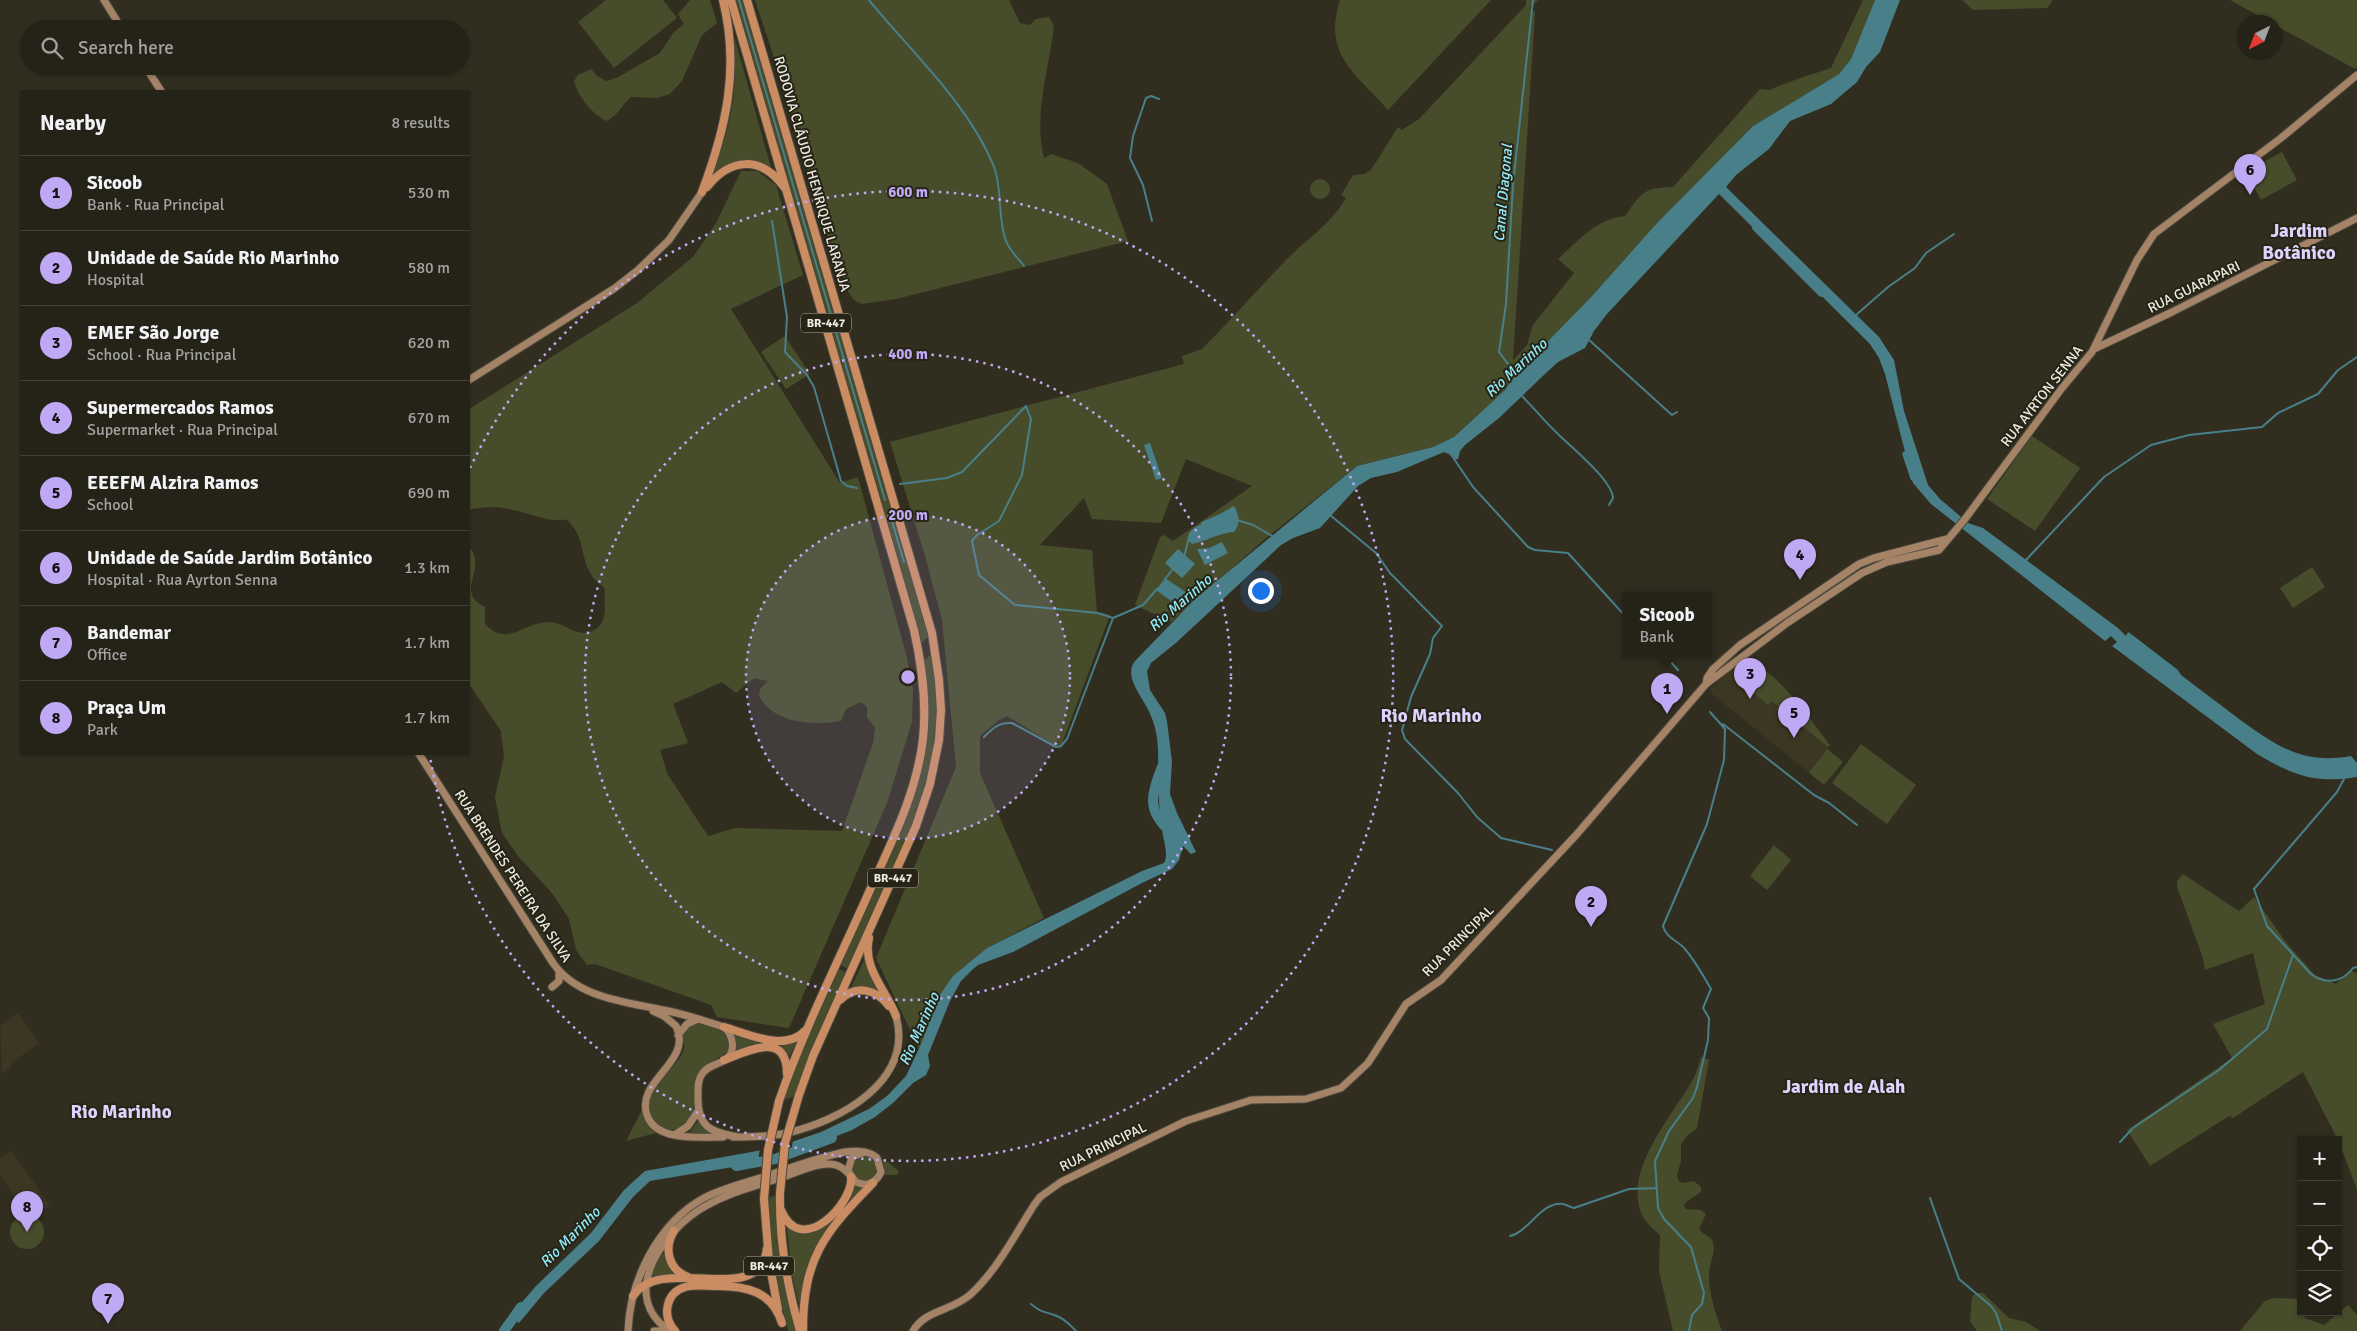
<!DOCTYPE html>
<meta charset="utf-8">
<style>
:root{--surface:#252218;--page:#312f25;--text:#f1f3f6;--muted:#a3a4a2;--line:#423f37;--accent:#bfa9f4}
body{margin:0;font-family:Signika,sans-serif;background:var(--page);color:var(--text)}
.controls{position:absolute;right:15px;bottom:15px;display:grid;overflow:hidden;border-radius:0px;box-shadow:0 1px 4px #0004}
.controls button{width:45px;height:45px;display:grid;place-items:center;padding:0;border:0;border-bottom:1px solid var(--line);background:var(--surface);color:var(--text);font:25px sans-serif}
.compass{position:absolute;left:2237px;top:15px;width:45px;height:45px;border-radius:50%;background:var(--surface);box-shadow:0 1px 4px #0004;rotate:222deg}
.you{position:absolute;left:1260px;top:590px;width:18px;height:18px;margin:-12px;border:4px solid #fff;border-radius:50%;background:#1a73e8;box-shadow:0 0 0 8px #1a73e833}
.badge{display:grid;place-items:center;width:32px;height:32px;border-radius:50%;background:var(--accent);color:#111;font-size:16px;font-weight:700}
.pin{position:absolute;translate:-50% -41px;filter:drop-shadow(0 1px 2px #0008)}
.pin::after{content:'';position:absolute;top:26px;width:18px;height:15px;background:inherit;clip-path:polygon(0 0,100% 0,50% 100%)}
.popup{position:absolute;left:1622px;top:592px;width:90px;height:65px;box-sizing:border-box;display:grid;place-content:center;border-radius:0px;background:var(--surface);filter:drop-shadow(0 1px 4px #0005);font-size:16px;white-space:nowrap;color:var(--muted)}
.popup b{font-size:19px;color:var(--text)}
.popup::after{content:'';position:absolute;left:50%;top:100%;margin-left:-10px;border:10px solid transparent;border-top-color:var(--surface)}
.list{margin:0;padding:0;list-style:none}
h2{display:flex;justify-content:space-between;align-items:center;height:65px;margin:0;padding:0 20px;font-size:21px}
h2 small{font-size:16px;font-weight:400;color:var(--muted)}
.list li{display:grid;grid-template-columns:32px 1fr auto;gap:15px;align-items:center;box-sizing:border-box;height:75px;padding:0 20px;border-top:1px solid var(--line)}
.list b{display:block;font-size:19px;white-space:nowrap}
.list p{margin:0;font-size:16px;white-space:nowrap;color:var(--muted)}
.list em{font-size:16px;font-style:normal;color:var(--muted)}
.icon{flex:none;width:28px;height:28px;fill:none;stroke:currentColor;stroke-width:2;stroke-linecap:round;stroke-linejoin:round}
.map{position:relative;flex:none;width:2357px;height:1331px;overflow:hidden}
.search{position:absolute;background:var(--surface);box-shadow:0 1px 4px #0004;left:20px;top:20px;width:450px;height:55px;display:flex;align-items:center;gap:12px;box-sizing:border-box;padding:0 18px;border-radius:28px;color:var(--muted);font-size:19px}
.panel{position:absolute;background:var(--surface);box-shadow:0 1px 4px #0004;left:20px;top:90px;width:450px;height:665px;border-radius:0px}
.map>svg:first-child{display:block}
.built{fill:#3b3722}
.green{fill:#474d2b;fill-rule:evenodd}
.water{fill:#487f89}
.pier{fill:#312e20}
.lines{fill:none;stroke-linecap:round;stroke-linejoin:round}
.stream{stroke:#487f89;stroke-width:2}
.canal{stroke:#487f89;stroke-width:5.5}
.river{stroke:#487f89;stroke-width:10}
.secondary-casing{stroke:#4c493d;stroke-width:9}
.primary-casing{stroke:#4c493d;stroke-width:10}
.secondary{stroke:#a48367;stroke-width:7}
.primary{stroke:#c98c63;stroke-width:8}
.primary-bridge-casing{stroke:#4c493d;stroke-width:10;stroke-linecap:butt}
.primary-bridge{stroke:#c98c63;stroke-width:8}
.ring{fill:none;stroke:#bfa9f4;stroke-width:2.5;stroke-dasharray:2.5 5}
.labels{text-anchor:middle;dominant-baseline:central;stroke-width:4;stroke-linejoin:round;paint-order:stroke}
.shield{fill:#272416;stroke:#b2b0a6;stroke-width:1}
.shield-label{font-size:12px;font-weight:bold;fill:#edece3}
.street-label{font-size:14px;fill:#edece3;stroke:#272416}
.water-label{font-size:15px;font-style:italic;fill:#91ecfc;stroke:#272416}
.district-label{font-size:19px;font-weight:bold;fill:#ded3fe;stroke:#272416}
.centre{fill:#bfa9f4;stroke:#272416;stroke-width:2.5}
.ring-label{font-size:15px;text-anchor:middle;font-weight:bold;fill:#bfa9f4;stroke:#272416;stroke-width:4;stroke-linejoin:round;paint-order:stroke}
</style>
<div class="map">
<svg width="2357" height="1331" viewBox="0 0 2357 1331">
<rect width="100%" height="100%" fill="#312e20"/>
<path class="built" d="M1741 661H1753L1789 692 1830 745 1827 749 1843 762 1824 785 1711 693V688Z
M18 1013 39 1043 10 1064 12 1067 2 1074 0 1026Z
M11 1150 50 1206 46 1209 33 1204H20L0 1175V1158Z"/>
<path class="green" d="M606 0H663L677 18 614 68 578 22Z
M690 0H710L717 23 702 35 682 81 670 94 657 98 631 97C622 105 618 115 607 121 593 115 578 97 574 81L578 75 591 69 597 76 607 81 618 77 660 53 673 33 684 24 678 14Z
M734 0H744L837 315 828 318Z
M755 0H1009L1020 23 1030 25 1036 19 1049 17 1054 26C1049 70 1033 114 1044 158L1051 154 1078 163 1107 184 1128 241 896 299 862 304 854 300 849 293 830 246 783 85Z
M1340 0H1491L1388 110C1356 73 1322 55 1340 0Z
M1526 0H1538L1530 8 1535 12 1513 360 1527 345 1533 325 1574 273 1558 259C1579 240 1596 219 1625 216 1642 192 1643 188 1673 187L1760 89 1771 90C1775 86 1822 71 1831 68L1863 0H1875L1851 59 1839 74 1753 126 1657 223 1592 296 1516 374 1505 390 1454 437 1433 447 1357 466 1265 539 1171 622 1135 605 1160 537 1164 535 1173 541 1252 486 1186 459 1161 523 1092 519 1084 498 1040 545 1092 550 1097 612 1110 615 1060 749 1007 716 998 721 980 736V773L1044 918 987 948 953 976 919 1049 876 958 956 767 942 620 925 556 890 442 1184 364 1182 356 1202 349C1231 320 1258 289 1287 259 1307 239 1331 224 1346 198L1341 195 1353 175 1364 174 1371 170 1398 127 1402 130 1419 119 1526 5ZM1230 508 1234 532 1210 536 1202 523Z
M1962 0H2053L2047 8 1973 10Z
M2230 0H2357V67L2355 69 2275 25 2274 22H2270Z
M732 29 772 171 733 163 712 175C725 142 735 108 735 72 735 58 730 42 732 29Z
M2282 152 2297 180 2261 200 2245 172Z
M741 171H757L776 185 803 275 731 309 840 483 858 477 907 658 913 690 912 722 887 803 789 1028 717 1017 711 1005 595 964 587 965 576 950 569 919 552 893 518 856 502 833 495 797 504 757 501 731 469 684V547C486 565 462 585 475 600 477 603 482 605 485 607V624C507 648 524 622 549 622 566 622 580 642 597 628 609 618 603 602 605 588 600 584 594 580 591 574 580 556 585 536 567 520 560 519 554 521 547 519 518 512 500 502 469 510V409L637 303 693 257 716 223ZM754 678 768 681 760 689 759 696C773 723 814 726 841 721L846 709 861 702 867 707V717L875 728 873 743 842 831 735 828 708 836 668 775 660 750 688 743 673 704 722 682 736 693Z
M1310 189a10 10 0 1 1 20 0a10 10 0 1 1-20 0Z
M838 319 926 626 929 636 921 643 829 321Z
M785 336 810 374 786 389 761 352Z
M2032 436 2080 468 2035 531 1987 499Z
M2312 567 2325 587 2293 608 2280 588Z
M932 653C953 770 894 866 849 969L840 965C886 864 941 776 924 661Z
M1743 660C1774 665 1811 720 1830 745L1828 747 1772 701 1768 705 1748 688 1758 675 1741 661Z
M1861 744 1916 785 1887 824 1832 783Z
M1827 749 1843 762 1824 785 1809 773Z
M1774 845 1791 860 1767 890 1750 876Z
M2183 874 2239 911 2254 897 2285 941 2315 975 2336 984 2350 970 2357 974V1189L2338 1140 2303 1072 2233 1118 2229 1116 2150 1166 2127 1130 2232 1058 2213 1024 2265 1004 2253 953 2205 970 2203 958 2177 887V881Z
M865 958 884 995 867 987 850 990Z
M839 969 847 973 794 1096 784 1100 801 1053Z
M696 1023 724 1031 730 1045C724 1062 704 1059 698 1075 692 1089 698 1107 690 1120 677 1139 646 1127 648 1104 650 1084 673 1071 682 1054 690 1039 672 1035 696 1023Z
M733 1034 780 1045 794 1043 795 1045 788 1059C765 1038 764 1040 736 1052Z
M1701 1057 1709 1060 1697 1128 1687 1136 1681 1144V1161L1677 1176 1679 1181 1682 1183 1694 1181 1701 1187V1192L1686 1202 1684 1205 1686 1209 1701 1210 1706 1214 1699 1229C1703 1235 1711 1236 1713 1242 1716 1252 1709 1264 1709 1274 1709 1294 1715 1312 1722 1331H1673L1659 1271 1660 1235C1653 1229 1646 1223 1642 1215 1622 1170 1673 1116 1693 1079 1697 1072 1699 1064 1701 1057Z
M643 1108 656 1133 626 1141Z
M699 1120 711 1133V1134L689 1133Z
M865 1155 873 1158 878 1171 871 1181 860 1182 851 1170 854 1159Z
M885 1160 899 1171 897 1175H884L883 1162Z
M855 1186 863 1189C834 1220 800 1255 802 1301L798 1302 791 1269 787 1228 789 1227C821 1249 839 1206 855 1186Z
M776 1195 780 1259 797 1331H788L771 1261 768 1198Z
M10 1232a17 17 0 1 1 34 0a17 17 0 1 1-34 0Z
M663 1253 674 1272 672 1275 653 1276 651 1274Z
M1976 1293H1983L2009 1318 2026 1322 2040 1331H1977L1970 1321 1972 1297Z
M2273 1298 2301 1299V1312H2303L2305 1318 2324 1325 2348 1305 2357 1315V1331H2240L2264 1302Z"/>
<path class="water" d="M1875 0H1900L1880 52 1866 67 1857 82 1831 104 1790 121 1769 149 1736 175 1726 187 1879 337 1894 360 1904 411 1928 485 1940 499 1960 516 1968 523 1983 528 2118 628 2126 636 2128 632 2131 634 2178 670 2181 675C2200 690 2220 704 2239 719 2277 746 2302 765 2351 756L2357 763V777C2316 784 2292 775 2257 754L2112 646 2117 642 2111 636 2105 641 1931 504 1913 483 1885 374 1879 358 1870 344 1719 194 1607 314 1594 331 1585 348 1558 362 1547 372 1499 418 1465 445 1460 451 1458 459 1454 460 1453 456 1444 452 1397 472 1371 478 1358 486 1320 528 1293 538 1281 545 1177 642 1151 663 1147 671 1150 690 1165 713 1167 721 1172 762 1170 794 1177 813 1196 852 1191 854 1183 846 1179 860 1172 869 1142 883 1013 952 978 965 971 971 961 981 950 1001 928 1055 930 1066 926 1075 913 1083 893 1103 875 1117 852 1130 809 1147 751 1164 650 1181 633 1197 599 1241 544 1293 519 1323 510 1316 536 1286 591 1233 624 1190 645 1171 774 1148 821 1132 869 1109 887 1096 906 1076 922 1042 937 999 953 976 987 948 1142 871 1164 863C1169 854 1163 839 1162 829 1160 813 1158 796 1158 780 1158 757 1160 737 1151 716 1145 699 1122 677 1135 661L1195 599 1357 466 1433 447 1454 437 1505 390 1516 374 1592 296 1657 223 1753 126 1839 74 1851 59Z
M1150 443 1162 478 1156 480 1144 445Z
M1234 506C1239 514 1241 524 1234 532 1218 533 1207 541 1192 544L1188 540 1189 533 1194 528Z
M1222 542 1228 553 1205 565 1197 549 1209 548Z
M1178 549 1195 564 1182 578 1165 563Z
M1165 578 1187 593 1178 606 1156 590Z"/>
<path class="pier" d="M793 1140 790 1157 757 1165 760 1149Z"/>
<g class="lines">
<path class="stream" d="M739 0 831 315
M869 0C911 52 969 104 994 167 1003 190 997 218 1006 241 1010 251 1018 258 1024 266
M772 221 787 317 785 352 807 375 814 387 841 481 847 486 857 488
M1152 221 1143 185 1130 158 1133 136 1146 98 1151 96 1159 99
M1856 315 1888 287 1915 268 1926 253 1954 234
M833 322 885 500
M1588 339 1672 415 1677 412
M1520 371 1508 364 1499 352 1506 304 1513 185 1533 0
M1521 395C1534 408 1545 422 1558 434 1571 447 1612 480 1613 498L1609 505
M1026 406 1031 419 1022 475 999 521 977 535 972 541 979 575 1015 605 1098 613 1113 618 1143 605 1157 589
M1450 453 1473 487 1528 547 1535 550 1568 553 1626 617
M900 484 947 478 962 472 1026 406
M1330 515 1376 553 1390 573 1442 626 1433 638 1430 654 1411 697 1402 730 1405 739 1458 793 1477 817 1501 838 1552 850
M1237 520 1253 525 1272 536
M892 521 904 562
M1202 523 1218 516
M1184 557 1189 537
M2025 561 2104 477 2151 445 2189 435 2262 427 2278 413 2318 394 2338 370 2357 357
M1165 579 1173 569
M1663 653 1678 670
M1723 724 1814 795 1829 803 1857 825
M984 737C993 728 999 722 1012 723L1056 747 1061 746 1067 739 1113 618
M2344 779 2337 792 2254 889 2267 926 2311 974C2325 985 2343 982 2353 968L2357 967
M2120 1142 2133 1128 2219 1070 2267 1029 2293 955
M1930 1198 1959 1279 1991 1306 1996 1313 2002 1331
M1510 1236C1529 1232 1541 1201 1563 1204 1567 1205 1570 1207 1574 1208L1629 1189 1657 1188
M1031 1304C1043 1314 1045 1311 1057 1316 1065 1319 1070 1325 1076 1331
M1689 1331 1692 1315 1702 1304 1704 1293 1691 1247 1664 1219 1658 1208 1655 1161 1669 1131 1693 1098 1697 1087 1708 1040 1709 1018 1703 1008 1711 989C1703 975 1695 961 1685 949 1677 940 1666 938 1663 926L1707 824 1724 760 1725 729 1710 712"/>
<path class="canal" d="M1755 228 1821 294
M1905 454 1913 478"/>
<path class="river" d="M1162 767C1151 794 1146 811 1171 832
M736 1166 775 1159 832 1138
M504 1331 521 1307"/>
<g class="secondary-casing">
<path id="secondary" d="M104 0 122 29
M145 66 161 91
M2094 349 2172 312 2357 218
M469 380 615 288 638 270 669 240 702 192
M1706 684 1707 678 1713 669 1740 645 1859 564 1874 558 1947 539
M419 754 553 963C578 999 628 1002 668 1011 687 1015 705 1021 724 1027 733 1035 737 1052 725 1060 717 1065 708 1065 702 1074 697 1081 698 1089 698 1096 697 1127 710 1132 738 1137
M552 987 559 981V971
M653 1011 664 1016 676 1026C694 1062 635 1080 647 1115 656 1142 700 1137 723 1137
M678 1035 687 1024 698 1019
M676 1134 688 1126 698 1111
M733 1137C751 1137 769 1137 787 1133 840 1121 914 1081 896 1016
M628 1331C630 1280 658 1223 704 1198 725 1187 750 1182 772 1174 796 1166 820 1157 845 1152 856 1151 869 1150 877 1158L881 1172C876 1183 867 1187 856 1182L848 1171 852 1157 865 1152
M654 1331H661
M670 1331C619 1297 660 1237 696 1212 723 1193 758 1186 789 1175 801 1171 816 1163 829 1164 837 1164 844 1168 849 1174
M913 1331C926 1309 953 1311 971 1294 997 1270 1015 1235 1034 1205L1040 1197 1061 1182 1186 1121 1251 1100 1306 1099 1341 1088 1353 1077 1368 1063 1406 1004 1441 980 1577 834 1706 684 1787 623 1862 573 1887 562 1939 550 1965 519 2062 388 2092 352 2137 260 2154 234 2281 138 2357 75"/>
</g>
<g class="primary-casing">
<path id="primary" d="M731 0 914 630C922 666 927 701 923 739 917 790 895 835 874 881 842 954 805 1026 779 1101
M747 0 932 633 939 680 941 710 939 740 930 784 916 826 813 1056 799 1095
M707 187C730 158 761 155 784 187
M702 192C726 128 740 69 723 0
M869 938C862 968 886 990 896 1016
M840 1000C856 984 876 989 889 1006
M724 1027C749 1034 785 1053 806 1030
M724 1060C747 1051 787 1030 787 1074
M780 1193C779 1241 787 1286 800 1331
M764 1199 769 1261 778 1309
M781 1210C801 1259 854 1203 851 1177
M674 1231C663 1249 669 1270 688 1277
M633 1296C662 1252 761 1310 767 1248
M675 1331C662 1317 665 1293 685 1287 695 1284 707 1286 717 1286 746 1286 772 1291 782 1323
M803 1331C803 1258 824 1233 873 1183"/>
</g>
<use href="#secondary" class="secondary"/>
<use href="#primary" class="primary"/>
<g class="primary-bridge-casing">
<path id="primary-bridge" d="M780 1193 785 1143 799 1095
M764 1199 768 1150 779 1101"/>
</g>
<use href="#primary-bridge" class="primary-bridge"/>
</g>
<circle cx="908" cy="677" r="162" fill="#bfa9f4" fill-opacity=".12"/>
<g class="ring">
<circle cx="908" cy="677" r="162"/>
<circle cx="908" cy="677" r="323"/>
<path d="M470 468A485 485 0 1 1 430 757"/>
</g>
<g class="labels">
<g class="shield">
<rect x="801" y="313.5" width="50" height="19" rx="4"/>
<rect x="868" y="868.5" width="50" height="19" rx="4"/>
<rect x="744" y="1256.5" width="50" height="19" rx="4"/>
</g>
<g class="shield-label">
<text x="826" y="323">BR-447</text>
<text x="893" y="878">BR-447</text>
<text x="769" y="1266">BR-447</text>
</g>
<g class="street-label">
<text transform="translate(812 174) rotate(74)">RODOVIA CLÁUDIO HENRIQUE LARANJA</text>
<text transform="translate(2194 287) rotate(-26)">RUA GUARAPARI</text>
<text transform="translate(2042 396) rotate(-52)">RUA AYRTON SENNA</text>
<text transform="translate(513 876) rotate(57)">RUA BRENDES PEREIRA DA SILVA</text>
<text transform="translate(1458 941) rotate(-45)">RUA PRINCIPAL</text>
<text transform="translate(1103 1147) rotate(-26)">RUA PRINCIPAL</text>
</g>
<g class="water-label">
<text transform="translate(1503 193) rotate(-85)">Canal Diagonal</text>
<text transform="translate(1516 368) rotate(-43)">Rio Marinho</text>
<text transform="translate(1180 603) rotate(-41)">Rio Marinho</text>
<text transform="translate(919 1029) rotate(-66)">Rio Marinho</text>
<text transform="translate(570 1237) rotate(-45)">Rio Marinho</text>
</g>
<g class="district-label">
<text x="2299" y="231">Jardim<tspan x="2299" dy="22">Botânico</tspan></text>
<text x="1431" y="716">Rio Marinho</text>
<text x="1844" y="1087">Jardim de Alah</text>
<text x="121" y="1112">Rio Marinho</text>
</g>
</g>
<circle cx="908" cy="677" r="8" class="centre"/>
<g class="ring-label">
<text x="908" y="197">600 m</text>
<text x="908" y="359">400 m</text>
<text x="908" y="520">200 m</text>
</g>
</svg>
<div class="controls">
<button>+</button>
<button>−</button>
<button><svg class="icon" aria-label="locate" viewBox="0 0 24 24"><circle cx="12" cy="12" r="6"/><path d="M12 2v4M12 18v4M2 12h4M18 12h4"/></svg></button>
<button><svg class="icon" aria-label="layers" viewBox="0 0 24 24"><path d="M12 4l9 5-9 5-9-5zM3 14l9 5 9-5"/></svg></button>
</div>
<svg class="compass" viewBox="-18 -18 36 36"><path d="M0-13l5 13h-10z" fill="#e53935"/><path d="M0 13l5-13h-10z" fill="#a3a4a2"/></svg>
<div class="you"></div>
<div class="pin badge" style="left:1667px;top:714px">1</div>
<div class="popup"><b>Sicoob</b>Bank</div>
<div class="pin badge" style="left:1591px;top:927px">2</div>
<div class="pin badge" style="left:1750px;top:699px">3</div>
<div class="pin badge" style="left:1800px;top:580px">4</div>
<div class="pin badge" style="left:1794px;top:738px">5</div>
<div class="pin badge" style="left:2250px;top:195px">6</div>
<div class="pin badge" style="left:108px;top:1324px">7</div>
<div class="pin badge" style="left:27px;top:1232px">8</div>
<div class="search"><svg class="icon" aria-label="search" viewBox="0 0 24 24"><circle cx="10" cy="10" r="6"/><path d="M15 15l6 6"/></svg>Search here</div>
<section class="panel">
<h2>Nearby<small>8 results</small></h2>
<ul class="list">
<li><span class="badge">1</span><div><b>Sicoob</b><p>Bank · Rua Principal</p></div><em>530 m</em></li>
<li><span class="badge">2</span><div><b>Unidade de Saúde Rio Marinho</b><p>Hospital</p></div><em>580 m</em></li>
<li><span class="badge">3</span><div><b>EMEF São Jorge</b><p>School · Rua Principal</p></div><em>620 m</em></li>
<li><span class="badge">4</span><div><b>Supermercados Ramos</b><p>Supermarket · Rua Principal</p></div><em>670 m</em></li>
<li><span class="badge">5</span><div><b>EEEFM Alzira Ramos</b><p>School</p></div><em>690 m</em></li>
<li><span class="badge">6</span><div><b>Unidade de Saúde Jardim Botânico</b><p>Hospital · Rua Ayrton Senna</p></div><em>1.3 km</em></li>
<li><span class="badge">7</span><div><b>Bandemar</b><p>Office</p></div><em>1.7 km</em></li>
<li><span class="badge">8</span><div><b>Praça Um</b><p>Park</p></div><em>1.7 km</em></li>
</ul>
</section>
</div>
